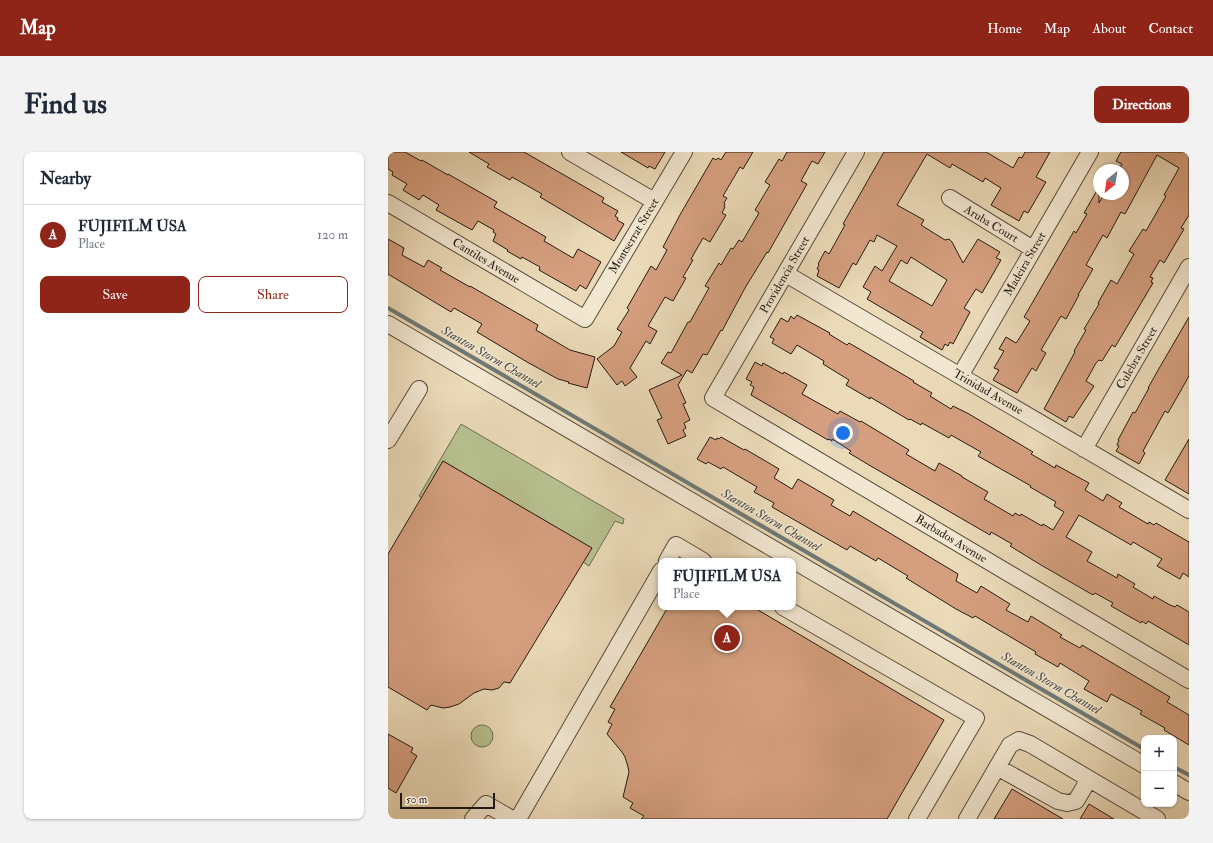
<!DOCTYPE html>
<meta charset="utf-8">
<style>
:root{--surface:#fff;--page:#f2f2f3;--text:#1f2937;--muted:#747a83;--line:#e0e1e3;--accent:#8f2418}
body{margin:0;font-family:"IM FELL Double Pica",serif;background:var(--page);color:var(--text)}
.controls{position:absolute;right:12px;bottom:12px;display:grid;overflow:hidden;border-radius:8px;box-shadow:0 1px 3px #0004}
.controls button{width:36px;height:36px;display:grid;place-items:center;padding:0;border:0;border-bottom:1px solid var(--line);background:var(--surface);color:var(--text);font:20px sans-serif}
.compass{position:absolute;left:705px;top:12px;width:36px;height:36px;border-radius:50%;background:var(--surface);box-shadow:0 1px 3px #0004;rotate:210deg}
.scale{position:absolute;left:12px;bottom:10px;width:95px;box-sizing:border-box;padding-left:4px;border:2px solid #261b12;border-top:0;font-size:11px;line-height:14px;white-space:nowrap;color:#261b12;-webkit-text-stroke:3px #f2e7d1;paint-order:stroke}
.you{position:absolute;left:455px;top:281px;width:14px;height:14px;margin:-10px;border:3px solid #fff;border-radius:50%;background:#1a73e8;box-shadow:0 0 0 6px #1a73e833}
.badge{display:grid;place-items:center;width:26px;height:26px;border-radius:50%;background:var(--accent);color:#fff;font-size:13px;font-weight:700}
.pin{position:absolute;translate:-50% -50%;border:2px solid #fff;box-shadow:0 1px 4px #0006}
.popup{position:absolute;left:270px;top:406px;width:138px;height:52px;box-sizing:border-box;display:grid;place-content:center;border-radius:8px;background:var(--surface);filter:drop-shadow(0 1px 3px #0005);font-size:13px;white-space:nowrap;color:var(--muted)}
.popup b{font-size:15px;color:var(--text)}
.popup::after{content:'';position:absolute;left:50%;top:100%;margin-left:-8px;border:8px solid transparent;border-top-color:var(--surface)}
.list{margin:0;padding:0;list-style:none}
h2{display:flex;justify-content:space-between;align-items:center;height:52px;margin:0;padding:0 16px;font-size:17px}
h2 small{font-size:13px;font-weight:400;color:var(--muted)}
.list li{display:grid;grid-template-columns:26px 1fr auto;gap:12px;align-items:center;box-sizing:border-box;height:60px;padding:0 16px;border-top:1px solid var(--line)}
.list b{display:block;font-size:15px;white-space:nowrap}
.list p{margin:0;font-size:13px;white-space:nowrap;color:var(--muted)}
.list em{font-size:13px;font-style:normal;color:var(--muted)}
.actions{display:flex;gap:8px;padding:12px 16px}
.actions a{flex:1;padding:9px 0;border:1px solid var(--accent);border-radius:8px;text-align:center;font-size:14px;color:var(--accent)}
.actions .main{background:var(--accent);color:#fff}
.map{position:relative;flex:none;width:801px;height:667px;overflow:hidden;border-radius:8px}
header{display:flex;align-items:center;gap:24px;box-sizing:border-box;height:56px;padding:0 20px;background:var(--accent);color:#fff}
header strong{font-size:19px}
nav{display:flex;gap:22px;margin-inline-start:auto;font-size:14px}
.intro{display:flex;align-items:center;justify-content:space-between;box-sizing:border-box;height:96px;padding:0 24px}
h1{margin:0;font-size:28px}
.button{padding:10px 18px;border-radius:8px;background:var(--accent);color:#fff;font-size:14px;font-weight:700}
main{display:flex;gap:24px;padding:0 24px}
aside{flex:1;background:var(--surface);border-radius:8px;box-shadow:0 1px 3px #0004}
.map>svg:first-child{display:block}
.green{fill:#b7c08f;stroke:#6e6e50}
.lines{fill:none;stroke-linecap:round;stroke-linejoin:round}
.stream{stroke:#6e7977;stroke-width:4}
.building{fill:#d59f7f;stroke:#261b12;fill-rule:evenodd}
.minor-casing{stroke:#574b3c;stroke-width:18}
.minor{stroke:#f2e7d1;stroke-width:16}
.labels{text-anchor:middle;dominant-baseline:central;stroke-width:3;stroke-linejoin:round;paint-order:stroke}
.street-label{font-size:12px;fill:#261b12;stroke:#f2e7d1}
.water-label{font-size:13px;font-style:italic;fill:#4a4a44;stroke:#f2e7d1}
</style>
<header>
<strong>Map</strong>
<nav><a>Home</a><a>Map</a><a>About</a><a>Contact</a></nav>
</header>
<div class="intro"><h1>Find us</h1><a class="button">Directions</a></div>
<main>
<aside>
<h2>Nearby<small></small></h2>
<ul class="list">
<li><span class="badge">A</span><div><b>FUJIFILM USA</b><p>Place</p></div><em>120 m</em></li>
</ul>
<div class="actions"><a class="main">Save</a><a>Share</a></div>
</aside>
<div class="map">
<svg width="801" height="667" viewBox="0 0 801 667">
<rect width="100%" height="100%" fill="#ebdab8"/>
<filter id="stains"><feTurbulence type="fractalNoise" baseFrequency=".005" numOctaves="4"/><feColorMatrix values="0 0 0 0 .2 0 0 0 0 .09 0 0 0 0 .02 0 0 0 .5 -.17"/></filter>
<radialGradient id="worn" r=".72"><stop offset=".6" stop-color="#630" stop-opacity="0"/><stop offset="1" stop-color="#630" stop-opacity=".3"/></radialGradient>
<path class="green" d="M73 272 236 367 235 372 227 369 201 414 195 410 203 396 55 309 34 346 31 344Z
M83 584a11 11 0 1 1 22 0a11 11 0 1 1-22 0Z"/>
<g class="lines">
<path class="stream" d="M0 156 756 597
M786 615 801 623"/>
</g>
<path class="building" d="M3 0H17L33 9 34 8 60 23V22L109 50 106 55 158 85 156 89 185 106 190 97 213 110 198 137 192 133 188 139 151 118 152 115 134 105 133 107 119 99 120 98 105 89 108 82 105 80 106 78 90 69 84 78 48 58 51 53 35 43 31 48 15 38 19 32 4 23 5 20 0 17V5Z
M81 0H136L216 46 214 50 230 59 227 64 230 66 229 68 236 72 226 89 152 45 154 42 124 25 122 28 99 15 101 12Z
M233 0H277L267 17 261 14 260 16Z
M338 0H365L355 17 352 15 335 44 339 46 336 51 337 52 336 54 337 55 334 61 338 63 322 90 315 86 303 107 305 108 295 125 298 126 285 149 277 145 260 174 269 179 262 192 258 189 242 216 249 225 237 234 234 229 229 233 209 207 226 194 234 180 229 177 241 158 239 156 263 114 268 118 279 98 275 95 293 61 325 6 328 8 330 6 333 8Z
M399 0H437L430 12 424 9 413 29 419 32 380 101 379 100 357 136 334 179 333 178 319 203 315 202 304 221 299 218 290 233 298 251 295 252 302 268 296 271 298 276 295 278 298 284 280 292 269 268 274 266 261 238 294 223 273 211 280 200 283 201 300 170H302L321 136 317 134 331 111 333 113 343 96 345 97 351 88 354 90 371 61 367 58 382 33 377 30 391 7 394 9Z
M496 0H598L625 16 631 5 634 6 637 0H662L648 25 658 30 640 61 636 59 631 69 603 53 613 36 597 26 595 30 564 12 562 16 539 2 509 53 536 68 533 73 557 88 561 87 564 90 575 111 590 87 612 100 608 106 613 108 594 141 588 137 576 156 582 160 565 192 562 190 560 194 557 192 554 198 532 185 535 180 479 147 483 140 475 135 487 114 494 119 509 94 489 83 486 90 482 88 468 113 465 111 451 136 429 124 431 118 429 117 431 113 430 112 437 99 441 102 457 73 455 72ZM523 105 559 128 544 154 501 129 513 108 519 112Z
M733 0H801V63L793 76 796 77 776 111 772 108 762 125 765 126 763 130 765 131 727 195 724 193 714 209 711 208 708 211 698 229 706 234 685 266 681 264 678 270 656 257 687 200 686 199 698 178 696 177 711 152 710 151 723 128 729 132 746 102 741 99 755 77 758 79 778 44 776 43 791 16 769 3 737 62 733 60 719 86 715 83 698 113 705 117 690 143H691L678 167 673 164 653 198 658 201 648 219 644 216 629 241 605 228 611 218 606 216 616 199 611 197 618 185 628 191 629 190 642 169 636 165 686 79 688 81 699 62 696 61 711 35V51L716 42H735V18L731 16 734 12 728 9Z
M0 87 16 96 14 103 36 115 40 108 54 116 52 118 82 135V134L150 173 148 178 182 198 207 205 199 236 180 231 181 230 170 227 139 210 89 180 94 172 66 156 63 160 0 122Z
M409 163 442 181 441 182 459 193 461 191 526 229 525 230 544 241 542 244 563 257 565 254 581 262 645 300 643 302 667 316 668 313 701 331 697 338 715 349 719 342 734 351 731 355 760 372 761 370 766 373 768 371 801 390V425L795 421 792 427 769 414 774 407 745 390 743 393 691 363 678 385 704 400 699 409 729 426 730 422 747 432 745 435 765 447 766 444 782 453 787 455 789 453 801 460V493L760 469 758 472 754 469 753 471 737 462 723 454 725 451 707 441 705 443 653 413 622 394 624 392 603 380 602 383 481 313 461 301 463 299 444 287V289L441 287 440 288 363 243 366 235 362 233 364 230 358 227 367 210 374 214 375 211 395 222 396 220 419 233 414 242 450 262 452 259 472 270 473 269 521 298 518 302 547 319 551 311 574 324V325L600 340 596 347 625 364 627 361 632 364 633 362 654 374 655 372 665 378 676 360 666 354 668 350 642 335 643 334 590 304 593 300 563 283 561 286 534 271 533 273 522 267 521 268 482 245V247L458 233 461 228 435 212 436 209 409 193 403 202 384 191 386 187 382 185 393 166 400 170 403 164 406 167Z
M801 165V224L780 261 777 259 755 299 757 301 751 312 728 299 731 294 729 293 731 288H730L745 260 747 261 761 236H760L769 220Z
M322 285 328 288 329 286 331 287 333 285 356 298 357 297 391 317 386 326 404 337 410 327 446 348 443 353 462 364 465 359 570 422 568 429 589 441 593 434 622 452 618 458 640 470 643 464 674 483 672 485 692 496 694 493 782 545 779 550 801 563V593L776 578 777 576 752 562 754 559 723 542 719 550 696 537 701 529 672 511 670 515 647 502 648 500 587 464 585 466 568 457 518 426 520 424 490 406 488 409 462 394 459 398 410 370 384 355 386 351 366 340 369 335 335 315 333 317 320 310 318 312 309 307Z
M801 287V342L777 328Z
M55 309 204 396 122 531 116 530 111 536 104 538 96 537 86 541 71 552 62 555 55 556 43 553 39 558 0 535V402Z
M280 455H365L556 568 499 667H253L256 664 242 656 245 651 235 645 241 620 240 615 237 605 234 600 219 582 224 572 220 570 227 557 222 555Z
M0 582 25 596 23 600 29 604 8 641 0 636Z
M624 637 675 667H606Z
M701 652 726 667H692Z"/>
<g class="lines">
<g class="minor-casing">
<path id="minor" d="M182 0 266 49
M468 0 325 246 801 528
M562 46 645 97
M0 51 197 167 296 0
M398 122 801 358
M0 172 756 613
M572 224 702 0
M0 288 31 237
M696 297 801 115
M279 409 288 393 315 409
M395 455 588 566 529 667
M609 615 670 649 679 651 688 649 701 627
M786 631 801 640
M85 667 98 652 124 667
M130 667 273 419
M579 667 622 593 631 588 642 592 769 667"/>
</g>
<use href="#minor" class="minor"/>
</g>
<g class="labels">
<g class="street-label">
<text transform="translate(603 72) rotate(31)">Aruba Court</text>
<text transform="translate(246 84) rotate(-59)">Montserrat Street</text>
<text transform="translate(98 109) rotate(31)">Cantiles Avenue</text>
<text transform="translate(637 112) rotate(-60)">Madeira Street</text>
<text transform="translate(397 123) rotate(-60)">Providencia Street</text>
<text transform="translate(749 206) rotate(-60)">Culebra Street</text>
<text transform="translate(600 240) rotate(30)">Trinidad Avenue</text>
<text transform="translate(563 387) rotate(31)">Barbados Avenue</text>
</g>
<g class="water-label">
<text transform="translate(103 205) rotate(30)">Stanton Storm Channel</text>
<text transform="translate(383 368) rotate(30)">Stanton Storm Channel</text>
<text transform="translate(663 531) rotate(30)">Stanton Storm Channel</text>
</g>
</g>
<rect width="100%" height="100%" filter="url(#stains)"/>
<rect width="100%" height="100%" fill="url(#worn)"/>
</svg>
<div class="controls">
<button>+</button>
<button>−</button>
</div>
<svg class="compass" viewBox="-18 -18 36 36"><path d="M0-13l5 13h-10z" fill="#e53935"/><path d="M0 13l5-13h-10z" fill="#747a83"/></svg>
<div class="scale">50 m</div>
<div class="you"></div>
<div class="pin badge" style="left:339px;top:486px">A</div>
<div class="popup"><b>FUJIFILM USA</b>Place</div>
</div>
</main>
